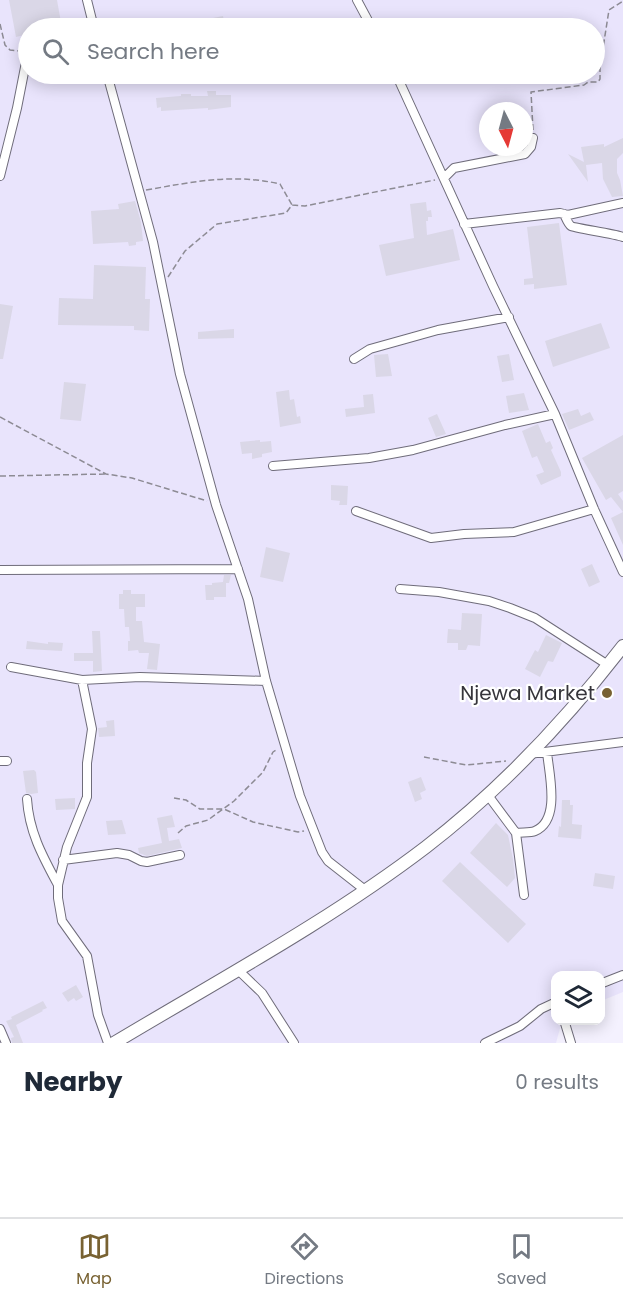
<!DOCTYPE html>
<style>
:root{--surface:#fff;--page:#f6f6f7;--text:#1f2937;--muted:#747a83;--line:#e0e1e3;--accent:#786232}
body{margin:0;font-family:Poppins,sans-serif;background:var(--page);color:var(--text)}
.controls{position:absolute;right:18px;bottom:18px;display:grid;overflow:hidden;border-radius:12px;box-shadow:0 3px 15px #0003}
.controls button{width:54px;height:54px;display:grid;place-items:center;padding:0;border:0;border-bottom:2px solid var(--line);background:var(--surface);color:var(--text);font:30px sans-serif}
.compass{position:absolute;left:479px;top:102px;width:54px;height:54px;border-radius:50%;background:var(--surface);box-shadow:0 3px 15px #0003;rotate:174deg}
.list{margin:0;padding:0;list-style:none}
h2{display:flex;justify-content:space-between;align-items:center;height:78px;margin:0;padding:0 24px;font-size:26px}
h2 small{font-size:20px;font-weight:400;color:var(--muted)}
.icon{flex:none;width:33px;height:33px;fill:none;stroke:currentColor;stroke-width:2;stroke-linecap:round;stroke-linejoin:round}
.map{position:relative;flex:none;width:623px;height:1043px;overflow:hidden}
.search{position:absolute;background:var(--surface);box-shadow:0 3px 15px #0003;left:18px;right:18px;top:18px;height:66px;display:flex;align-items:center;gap:15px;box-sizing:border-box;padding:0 21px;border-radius:33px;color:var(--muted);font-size:22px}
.sheet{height:174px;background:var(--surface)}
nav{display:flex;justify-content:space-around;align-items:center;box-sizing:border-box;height:84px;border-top:2px solid var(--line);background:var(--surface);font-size:16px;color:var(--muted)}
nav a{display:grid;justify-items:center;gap:3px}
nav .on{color:var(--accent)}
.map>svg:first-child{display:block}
.built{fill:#e9e4fc;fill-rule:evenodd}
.building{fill:#dad7e7}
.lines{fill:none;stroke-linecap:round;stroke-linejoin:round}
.minor-casing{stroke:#6f6c7a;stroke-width:10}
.highway-casing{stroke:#6f6c7a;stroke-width:14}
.path{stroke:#8d8b94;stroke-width:1.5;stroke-dasharray:6 3;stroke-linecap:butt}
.minor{stroke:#fff;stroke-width:8}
.highway{stroke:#fff;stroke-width:12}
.poi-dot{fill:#786232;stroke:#fff;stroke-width:2}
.labels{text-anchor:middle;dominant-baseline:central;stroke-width:4.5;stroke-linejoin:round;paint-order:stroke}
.poi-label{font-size:20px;fill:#36353b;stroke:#fff;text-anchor:end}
</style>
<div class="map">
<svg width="623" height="1043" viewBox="0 0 623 1043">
<rect width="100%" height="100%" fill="#f4f1fe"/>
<path class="built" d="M0 0H623V992L601 1001 600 976H556V1020L562 1021 556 1043H0ZM28 28H594V74H28ZM488 111H524V147H488Z"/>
<path class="building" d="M9 0H57L62 28H28V34L16 37Z
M223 16 225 28H178V25Z
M207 91H216V95H231V107L208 110V108L161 111V107L157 108 156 98 181 96V94H191V96H208Z
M623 138V153L617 159V173L620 180 623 196 612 197 603 179 602 163 586 165 588 182 568 154 584 162 581 147 604 144V147Z
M135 201 141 222 143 241 136 242V245L129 246 128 242 93 244 91 211 119 209 118 204Z
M426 202 427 211 431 210 432 217H428V221H426L427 235 453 229 460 260 386 276 379 245 414 238 410 204Z
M559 223 567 285 534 289V284L524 285V279L533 278 527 227Z
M94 265 146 267 145 299H150L149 331 134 330V326L58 325 59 298 93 299Z
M0 304 13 306 3 359H0Z
M601 323 610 348 553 367 545 341Z
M234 329V338L198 339V332Z
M388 354 392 376 376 377 374 355Z
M509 354 514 380 502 382 497 356Z
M64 382 86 384 81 421 60 419Z
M289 390 290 400 294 399 297 417 300 416 301 423 280 427 276 392Z
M524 393 529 410 509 413 506 396Z
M373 394 375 413 346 417 345 409 364 407 363 395Z
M578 409 581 416 590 412 594 420 569 430 562 414Z
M437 414 446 434 436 437 428 418Z
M538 424 546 443 550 441 553 448 551 450 561 472V476L541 485 536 475 544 472 537 456 532 458 522 431Z
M623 435V491L618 494 623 501V545L611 518 623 512 611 497 606 500 582 458Z
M260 440V442L271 441 272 452 262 454V457L252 459V453L242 454 240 442Z
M331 485 348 486 347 505H339L340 501 331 500Z
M266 547 290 553 283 582 260 577Z
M592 564 600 582 589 587 581 569Z
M224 575H231L229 583H226V597H214V600H206L205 585H212V583L223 582Z
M123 590H131V594H145V607H136V621H142L144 642 160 644 157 670 147 669 149 653H139L138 650 128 651V641H130L129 627H125L124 609H119V594H123Z
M462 613 482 614 480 646 468 645 466 650H458V643H447L448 629 461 630Z
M92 631H100L102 671 93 672V661H74V653H93Z
M546 635 562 643 553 662 548 661 540 677 525 669 535 650 538 652Z
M27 641 48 644V642L63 643 62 651 26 649Z
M114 720 115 736 99 737 98 728 107 727 106 721Z
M34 770 36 772 38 793 31 794 26 793 23 771Z
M421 777 426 790 420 793 422 799 415 802 408 782Z
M75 798V809L56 810 55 799Z
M562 800H570V805H573L572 824 582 825 581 839 558 837 559 826 561 827Z
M172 815 175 827 167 828 169 841 179 839 182 848 147 856 139 853 138 848 162 843 157 818Z
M122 820 126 834 108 835 106 821Z
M496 823 508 835 513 859 515 878 507 887 470 853Z
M460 862 526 924 508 943 442 881Z
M595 873 615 876 613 889 593 886Z
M76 985 83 997 76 1001 74 998 68 1002 62 993Z
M43 1001 47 1008 42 1010 43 1011 16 1025 23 1043H12L11 1038 14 1037 6 1021 12 1019 11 1017Z"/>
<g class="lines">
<g class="minor-casing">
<path id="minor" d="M87 0 94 28
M357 0 372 28
M107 74 153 242 180 374 216 505 248 599 266 681 300 796 322 852 328 861 365 890
M396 74 493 286 555 414 594 509 623 572
M0 176 17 108 28 52
M444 178 454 168 525 154 531 147 533 138
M564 214C566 218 568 224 571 226 574 228 615 234 623 237
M464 224 560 213 568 215 623 203
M354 359 370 349 438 330 509 317
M273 466 369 458 413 450 505 425 555 414
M356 511 431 538 464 534 514 532 594 509
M0 570 238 569
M400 589 439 592 489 601 510 608 535 618 608 665
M11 667 82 680 140 677 266 681
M82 680 92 729 87 763V797L67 847 58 885V898L62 921 87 956 98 1015 108 1043
M529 754 623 742
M0 761H7
M487 794 516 833 524 895
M27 799C29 832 43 857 58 885
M516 833C522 832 530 833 535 831 561 820 549 774 547 752
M63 860 117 853 129 855 141 861 147 862 180 855
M237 969 262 993 294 1043
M600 984 623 975
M564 1020 571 1043
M0 1029 6 1043
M485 1043 520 1026 541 1009 556 1002"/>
</g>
<g class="highway-casing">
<path id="highway" d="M114 1043C219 980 329 921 426 847 500 790 566 720 623 646"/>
</g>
<path class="path" d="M0 24 5 45 10 50 19 51
M533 130 531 92 584 85 588 82H598L600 79V67L609 10 623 1
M146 190C193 182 232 173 280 184L292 205
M168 277 185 251 217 224 286 213 292 205 305 206 435 180
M0 417 106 474 132 478 207 501
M0 476 106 474
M424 757 466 765 506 761
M174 798 186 800 200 809H224L253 822 298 832 304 831
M178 833 186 826 208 820 234 801 263 772 273 752 276 750"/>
<use href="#minor" class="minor"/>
<use href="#highway" class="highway"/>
</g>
<circle class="poi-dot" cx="607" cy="693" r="6"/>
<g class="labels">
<g class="poi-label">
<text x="595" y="693">Njewa Market</text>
</g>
</g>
</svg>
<div class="controls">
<button><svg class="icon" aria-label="layers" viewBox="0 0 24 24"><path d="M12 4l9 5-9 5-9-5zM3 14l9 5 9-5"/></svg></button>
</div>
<svg class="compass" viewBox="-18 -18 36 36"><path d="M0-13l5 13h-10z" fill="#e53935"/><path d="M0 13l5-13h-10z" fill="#747a83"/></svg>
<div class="search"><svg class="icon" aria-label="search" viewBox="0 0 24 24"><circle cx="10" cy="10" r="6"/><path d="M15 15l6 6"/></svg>Search here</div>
</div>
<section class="sheet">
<h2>Nearby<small>0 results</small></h2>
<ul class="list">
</ul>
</section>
<nav>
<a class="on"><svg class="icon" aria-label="map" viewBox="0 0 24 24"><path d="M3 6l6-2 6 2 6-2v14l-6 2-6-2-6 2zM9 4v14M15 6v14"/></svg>Map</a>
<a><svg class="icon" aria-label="directions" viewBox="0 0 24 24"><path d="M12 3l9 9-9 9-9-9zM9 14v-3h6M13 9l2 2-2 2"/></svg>Directions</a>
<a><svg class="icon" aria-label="saved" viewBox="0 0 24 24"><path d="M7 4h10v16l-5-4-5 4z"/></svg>Saved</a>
</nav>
